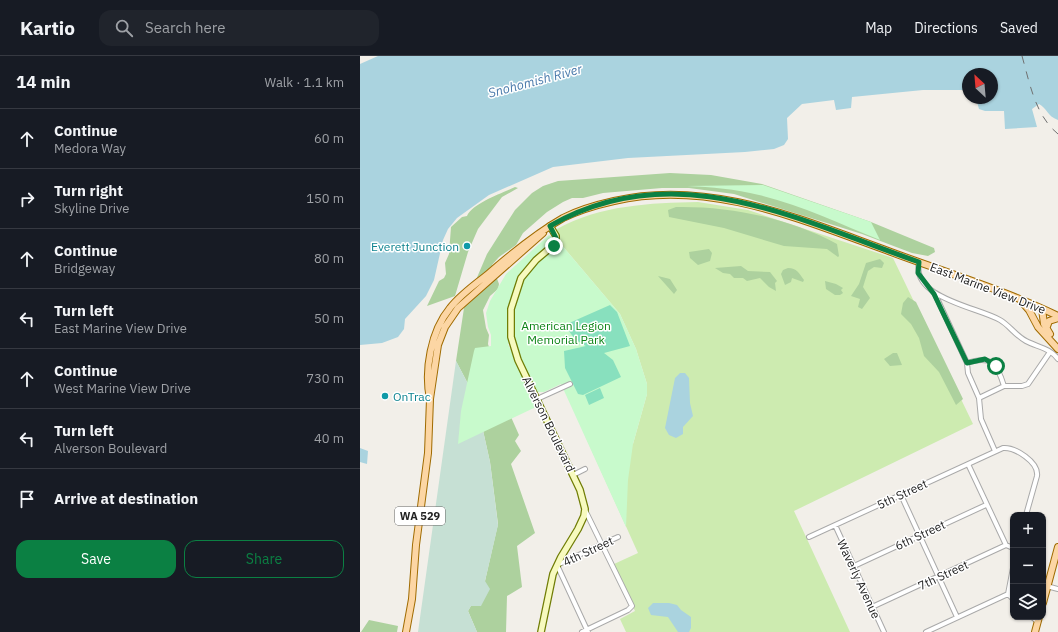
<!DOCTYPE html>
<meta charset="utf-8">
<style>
:root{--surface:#171b24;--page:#20242c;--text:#f1f3f6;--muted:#9ea1a6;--line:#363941;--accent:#0b8043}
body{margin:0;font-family:"IBM Plex Sans",sans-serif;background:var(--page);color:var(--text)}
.controls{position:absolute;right:12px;bottom:12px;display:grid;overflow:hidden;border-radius:8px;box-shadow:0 1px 3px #0004}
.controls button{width:36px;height:36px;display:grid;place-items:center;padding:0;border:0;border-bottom:1px solid var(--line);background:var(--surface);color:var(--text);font:20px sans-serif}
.compass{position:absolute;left:602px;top:12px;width:36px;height:36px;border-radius:50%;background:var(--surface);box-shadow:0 1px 3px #0004;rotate:334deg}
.stop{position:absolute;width:12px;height:12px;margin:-9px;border:3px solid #0b8043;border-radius:50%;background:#fff}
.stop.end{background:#0b8043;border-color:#fff;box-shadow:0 1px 4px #0008}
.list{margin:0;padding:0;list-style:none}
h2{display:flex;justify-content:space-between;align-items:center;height:52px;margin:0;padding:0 16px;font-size:17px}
h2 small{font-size:13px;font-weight:400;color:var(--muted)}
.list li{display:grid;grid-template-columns:26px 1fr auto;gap:12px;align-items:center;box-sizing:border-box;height:60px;padding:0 16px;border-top:1px solid var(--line)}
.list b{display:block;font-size:15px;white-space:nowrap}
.list p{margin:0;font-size:13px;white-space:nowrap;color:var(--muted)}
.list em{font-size:13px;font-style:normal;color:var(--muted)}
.actions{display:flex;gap:8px;padding:12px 16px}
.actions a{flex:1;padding:9px 0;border:1px solid var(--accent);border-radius:12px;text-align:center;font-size:14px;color:var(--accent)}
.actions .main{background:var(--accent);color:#fff}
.icon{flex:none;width:22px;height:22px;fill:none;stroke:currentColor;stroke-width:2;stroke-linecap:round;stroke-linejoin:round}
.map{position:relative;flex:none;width:698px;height:576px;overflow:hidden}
header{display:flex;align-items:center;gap:24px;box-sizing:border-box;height:56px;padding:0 20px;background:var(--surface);border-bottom:1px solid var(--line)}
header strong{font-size:19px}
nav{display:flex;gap:22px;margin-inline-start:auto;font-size:14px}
.search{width:280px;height:36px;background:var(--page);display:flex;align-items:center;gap:10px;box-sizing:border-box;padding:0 14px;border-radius:12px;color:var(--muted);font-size:15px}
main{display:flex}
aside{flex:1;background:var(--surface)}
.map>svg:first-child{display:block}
.grass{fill:#cdebb0}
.forest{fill:#add19e}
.wetland{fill:#c6e0d4}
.park{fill:#c8facc}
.pitch{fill:#88e0be}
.water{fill:#aad3df}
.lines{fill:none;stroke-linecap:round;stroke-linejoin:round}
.minor-casing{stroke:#a9a9a9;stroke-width:6}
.secondary-casing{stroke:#707d05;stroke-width:8}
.primary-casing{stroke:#a06b00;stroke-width:8}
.minor{stroke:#fff;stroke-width:4}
.secondary{stroke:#f7fabf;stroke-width:5.5}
.primary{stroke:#fcd6a4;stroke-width:6}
.rail{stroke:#707070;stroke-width:1;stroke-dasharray:8 8;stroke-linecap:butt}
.route{stroke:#0b8043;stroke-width:5}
.culture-dot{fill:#0f9aa8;stroke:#fff;stroke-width:1.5}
.labels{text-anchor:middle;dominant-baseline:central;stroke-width:3;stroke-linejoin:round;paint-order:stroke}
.shield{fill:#fff;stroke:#646464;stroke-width:1}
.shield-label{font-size:11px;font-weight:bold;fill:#222}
.culture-label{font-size:12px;fill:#0d838f;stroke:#fff;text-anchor:end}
.street-label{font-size:12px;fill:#222;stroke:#fff}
.park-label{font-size:12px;fill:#0c8416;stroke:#fff}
.water-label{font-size:13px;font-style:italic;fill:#4a7aab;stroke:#fff}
</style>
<header>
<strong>Kartio</strong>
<div class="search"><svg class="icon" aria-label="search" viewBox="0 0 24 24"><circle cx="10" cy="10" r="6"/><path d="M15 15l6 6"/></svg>Search here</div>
<nav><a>Map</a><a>Directions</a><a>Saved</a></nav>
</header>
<main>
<aside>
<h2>14 min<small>Walk · 1.1 km</small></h2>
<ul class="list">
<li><svg class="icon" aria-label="ahead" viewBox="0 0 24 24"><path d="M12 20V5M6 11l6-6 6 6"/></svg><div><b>Continue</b><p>Medora Way</p></div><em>60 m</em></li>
<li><svg class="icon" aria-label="right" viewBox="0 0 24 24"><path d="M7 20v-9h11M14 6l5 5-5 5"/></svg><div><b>Turn right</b><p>Skyline Drive</p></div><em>150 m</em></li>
<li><svg class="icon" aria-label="ahead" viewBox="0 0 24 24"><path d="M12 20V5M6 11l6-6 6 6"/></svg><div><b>Continue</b><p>Bridgeway</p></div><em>80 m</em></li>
<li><svg class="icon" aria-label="left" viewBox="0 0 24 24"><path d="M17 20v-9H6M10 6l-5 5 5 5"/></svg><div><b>Turn left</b><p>East Marine View Drive</p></div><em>50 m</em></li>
<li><svg class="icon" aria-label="ahead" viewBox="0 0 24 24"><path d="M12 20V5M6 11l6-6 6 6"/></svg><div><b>Continue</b><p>West Marine View Drive</p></div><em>730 m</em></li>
<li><svg class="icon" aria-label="left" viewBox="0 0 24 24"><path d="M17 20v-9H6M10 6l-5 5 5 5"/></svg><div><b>Turn left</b><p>Alverson Boulevard</p></div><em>40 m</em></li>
<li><svg class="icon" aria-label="arrive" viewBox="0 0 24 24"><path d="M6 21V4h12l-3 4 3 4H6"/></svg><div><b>Arrive at destination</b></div></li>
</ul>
<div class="actions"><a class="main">Save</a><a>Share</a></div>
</aside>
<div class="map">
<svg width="698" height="576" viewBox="0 0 698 576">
<rect width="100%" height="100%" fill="#f2efe9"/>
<path class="grass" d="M338 146 388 154 533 202 613 368 434 455 490 576H266L260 563 275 555 254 508 278 497 223 375 273 388 287 338V328L276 293 260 258 200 187 197 173C240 149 290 147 338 146Z"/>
<path class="forest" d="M310 117 351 119 402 128 511 166 574 192 575 196 568 200 552 197 502 178 374 138 329 132H302L243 137 223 142H212L203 146 187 156 163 177 156 189 139 201 132 209 139 228 138 233 130 240 123 254 126 272 129 279 128 288 151 361 159 379 155 385 161 395 151 408 175 477 157 490 162 531 147 540 146 576H117L108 555 125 525 138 468 130 406 116 343 96 305 104 252 127 198 155 154 172 137 183 130 198 125Z
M155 131 158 132 142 141 118 173 108 196 95 240 67 250 79 225 84 222 86 218 85 207 89 198 91 171 102 161 107 160C113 147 141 138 155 131Z
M316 151C371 150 428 162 477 188L479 200 478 201 467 193 424 190 364 172 309 161 308 154Z
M349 193 352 197 350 205 338 209 330 202 329 196Z
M520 203 524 207 522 212 514 211 508 215 503 231 510 242 502 253 498 251 500 243 491 240 499 228 506 207Z
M381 210 388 215 410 216 417 225 415 227 416 235 409 231 400 222 387 225 383 222H374L370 218 363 217 355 212Z
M428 212C437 212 439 217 444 224L443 226 432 222 431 226 425 229 421 218 423 214Z
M298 220 310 223 317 234 314 238Z
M465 225 476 228 483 232 481 234 483 237 480 239H475L466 233Z
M548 241 556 246 603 343 596 349 579 316 564 300 559 282 551 268 541 258 543 247Z
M533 297H537L542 309 530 310 524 303Z
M9 564 38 570 37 576H1Z"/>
<path class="wetland" d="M96 305 116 343 130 406 138 469 125 525 130 533 121 550H111L108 555 117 576H58Z"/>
<path class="park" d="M403 129 511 166 520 184C480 168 441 149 399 139 375 133 352 131 327 130Z
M189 179 200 187 260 258 276 293 287 328V338L273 388 268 424 266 471 201 328 184 336H176L163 310 154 286 148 288 176 351 98 388 101 355 114 295 115 292 131 290V279L128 271 126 257 130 245 146 218Z"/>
<path class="pitch" d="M250 249 257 256 270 290 244 297 253 304 261 321 223 339 218 338 205 312 204 295 226 290C218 286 207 277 207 268Z
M240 332 244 342 229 349 225 339Z"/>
<path class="water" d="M18 0H698V64C687 60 687 52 679 48L672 53 677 71 645 73 644 55H625L619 53 616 42H632V18H608V34H563L492 41 491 52 476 54 474 44 442 48 427 62 428 83 424 89 414 93 385 96 268 102 193 111 129 139 97 162 88 173 83 184 74 224 66 240 45 263 44 273 38 281 22 287 0 289V8Z
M320 317H325L329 322 330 347 333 360 323 371V378L316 382 309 379 305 372 315 322Z
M0 392 8 395 7 408 0 406Z
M293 547H309L317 549 321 554 331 561V572L329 576H318L308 561 291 559 288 552Z"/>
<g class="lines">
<g class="minor-casing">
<path id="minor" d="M559 206C551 242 617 251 640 264 649 269 655 279 666 285 677 291 690 292 698 303
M575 238 607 307 608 317 619 342 621 363 635 395
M607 307C631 299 637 307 644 330
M619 342 644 330H662L668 328 690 296
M177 343 210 328
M608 408 646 489
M213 419 225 413
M541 439 597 561
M475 469 524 576
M449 481 643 392C655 391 679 406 677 420L666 459
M494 510 626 449
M683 529 698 533
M648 538 653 512
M512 551 646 489 653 492
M672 561 678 566
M222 576 268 554 272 550 225 454
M228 576 197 509 258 481
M566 576 648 538 653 543"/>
</g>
<g class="secondary-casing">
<path id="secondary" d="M181 576 193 518 201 501 218 473 224 460 225 453 220 434 158 304 151 281V253L161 222 176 204 196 187V180L190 170"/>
</g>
<g class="primary-casing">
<path id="primary" d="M662 246 669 254 678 271 698 293
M682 253 684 268 690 278
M686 273 689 265 698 262
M70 343C64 314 71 275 90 252 100 239 114 229 127 219 151 198 175 178 203 162 219 154 236 149 254 145 347 123 437 162 523 193 581 215 642 233 698 260
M683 547 698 491
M46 576 52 543 56 489 68 397 70 343 78 289 85 271 98 252 183 177
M675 576 679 561"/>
</g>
<use href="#minor" class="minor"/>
<use href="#secondary" class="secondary"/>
<use href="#primary" class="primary"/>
<path class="rail" d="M662 0C670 28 675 59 698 78"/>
</g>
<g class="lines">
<path class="route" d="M194 190 197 184 190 170C315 98 438 164 559 206L558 217 574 238 607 307 625 303 636 310"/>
</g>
<g class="culture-dot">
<circle cx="107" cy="190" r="4"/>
<circle cx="25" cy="340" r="4"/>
</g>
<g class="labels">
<rect class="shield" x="35" y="451" width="50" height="18" rx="3"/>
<g class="shield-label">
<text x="60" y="460">WA 529</text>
</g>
<g class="culture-label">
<text x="99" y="190">Everett Junction</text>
<text x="33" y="340" text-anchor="start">OnTrac</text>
</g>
<g class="street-label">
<text transform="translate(628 232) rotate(21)">East Marine View Drive</text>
<text transform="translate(189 368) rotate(64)">Alverson Boulevard</text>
<text transform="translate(542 438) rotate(-25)">5th Street</text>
<text transform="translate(560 479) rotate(-25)">6th Street</text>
<text transform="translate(228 495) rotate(-25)">4th Street</text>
<text transform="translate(583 519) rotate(-25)">7th Street</text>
<text transform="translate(499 523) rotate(65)">Waverly Avenue</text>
</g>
<g class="park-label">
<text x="206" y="269">American Legion<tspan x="206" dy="14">Memorial Park</tspan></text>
</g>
<g class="water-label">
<text transform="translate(175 25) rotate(-15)">Snohomish River</text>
</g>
</g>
</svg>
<div class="controls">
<button>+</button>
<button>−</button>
<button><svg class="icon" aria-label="layers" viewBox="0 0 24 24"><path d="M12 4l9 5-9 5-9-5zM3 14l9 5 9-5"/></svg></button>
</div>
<svg class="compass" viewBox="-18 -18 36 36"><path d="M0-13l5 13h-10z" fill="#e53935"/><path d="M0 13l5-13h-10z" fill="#9ea1a6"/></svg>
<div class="stop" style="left:636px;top:310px"></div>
<div class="stop end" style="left:194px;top:190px"></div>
</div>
</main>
